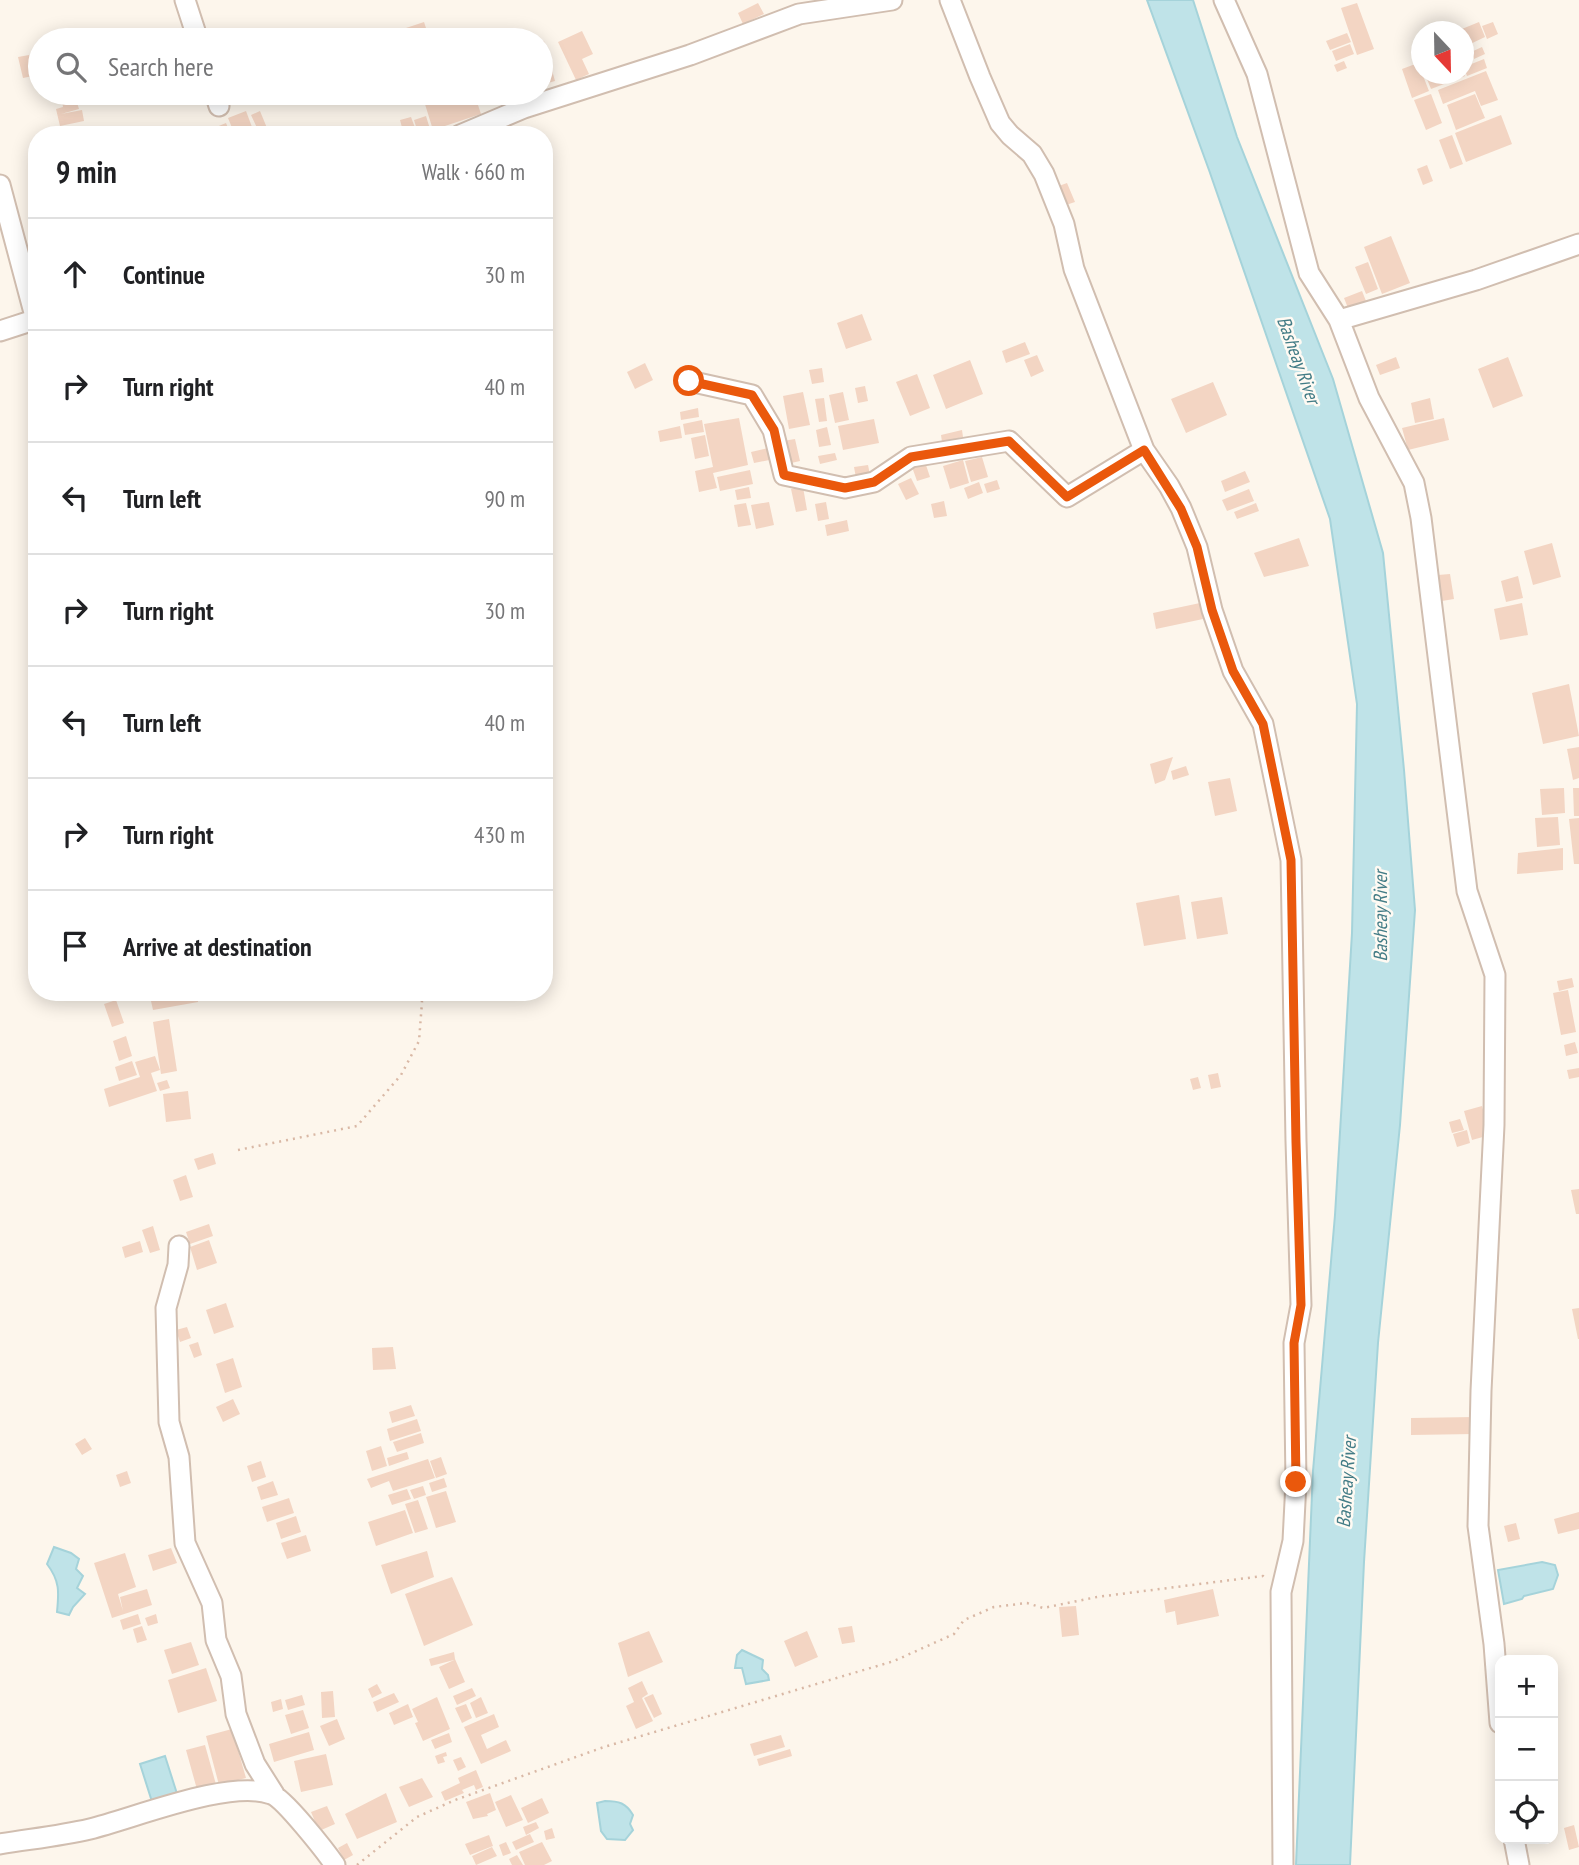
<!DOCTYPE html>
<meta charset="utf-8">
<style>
:root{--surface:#fff;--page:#f6f6f6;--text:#202124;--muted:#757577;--line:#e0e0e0}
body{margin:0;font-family:"PT Sans Narrow",sans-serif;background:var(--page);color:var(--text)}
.controls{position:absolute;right:21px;bottom:21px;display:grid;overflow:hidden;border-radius:14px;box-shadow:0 4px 18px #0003}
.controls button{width:63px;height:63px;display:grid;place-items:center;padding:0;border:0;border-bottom:2px solid var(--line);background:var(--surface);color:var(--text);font:35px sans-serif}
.compass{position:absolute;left:1411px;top:21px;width:63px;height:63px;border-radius:50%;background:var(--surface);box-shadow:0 4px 18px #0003;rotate:158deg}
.stop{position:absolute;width:21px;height:21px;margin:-16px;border:5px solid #ea580c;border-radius:50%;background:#fff}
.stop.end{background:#ea580c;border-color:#fff;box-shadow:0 2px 7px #0008}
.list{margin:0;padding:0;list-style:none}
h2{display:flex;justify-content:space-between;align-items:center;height:91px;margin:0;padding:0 28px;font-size:30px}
h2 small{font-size:23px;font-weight:400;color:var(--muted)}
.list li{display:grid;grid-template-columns:46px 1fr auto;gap:21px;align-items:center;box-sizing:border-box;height:112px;padding:0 28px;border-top:2px solid var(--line)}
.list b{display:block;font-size:26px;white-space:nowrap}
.list em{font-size:23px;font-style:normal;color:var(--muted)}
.icon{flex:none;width:38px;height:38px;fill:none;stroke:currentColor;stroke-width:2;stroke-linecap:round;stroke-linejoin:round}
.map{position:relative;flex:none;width:1579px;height:1865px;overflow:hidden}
.search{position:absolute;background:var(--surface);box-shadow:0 4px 18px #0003;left:28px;top:28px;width:525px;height:77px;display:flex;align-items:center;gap:18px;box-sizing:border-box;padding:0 24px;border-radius:38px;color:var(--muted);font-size:26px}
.panel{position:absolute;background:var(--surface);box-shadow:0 4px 18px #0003;left:28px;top:126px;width:525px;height:875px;border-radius:28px}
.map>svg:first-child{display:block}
.water{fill:#bfe3e8;stroke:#a5d3da;stroke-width:2}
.building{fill:#f3d5c3}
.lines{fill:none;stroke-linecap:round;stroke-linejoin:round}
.street-casing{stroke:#d1beb0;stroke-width:23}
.path{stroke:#d9b8a5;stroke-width:2.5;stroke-dasharray:2 5;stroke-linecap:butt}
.street{stroke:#fff;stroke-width:19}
.route{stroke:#ea580c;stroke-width:9}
.labels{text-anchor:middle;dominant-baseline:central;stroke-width:5;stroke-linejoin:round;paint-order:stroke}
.water-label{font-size:19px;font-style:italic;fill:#437c86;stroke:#fffaf3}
</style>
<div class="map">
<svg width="1579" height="1865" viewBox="0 0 1579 1865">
<rect width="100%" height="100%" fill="#fdf6ec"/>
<path class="water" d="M1147 0H1193L1237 137 1333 379 1383 553 1404 770 1415 910 1400 1125 1378 1343 1364 1562 1350 1865H1296L1313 1471 1335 1215 1352 933 1357 704 1330 519 1209 170Z
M54 1547 71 1553 79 1559 76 1569 83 1576 77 1588 85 1594 73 1607 69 1615 57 1612C59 1592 60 1581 47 1564Z
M1542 1562 1555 1565 1558 1575 1553 1589 1524 1596 1522 1599 1504 1604 1498 1570Z
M742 1650 763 1660 762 1669 768 1675 769 1680 746 1684 742 1668H735L737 1655Z
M165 1756 179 1800 154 1808 140 1764Z
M605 1801C619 1801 626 1803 633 1815L630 1824 633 1830 625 1840 607 1839 601 1831 597 1803Z"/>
<path class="building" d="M758 3 764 14 743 24 738 13Z
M1357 3 1374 49 1357 55 1341 8Z
M424 22 430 40H400L397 31Z
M1479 22 1485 37 1464 47V32L1457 31Z
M1493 22 1498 34 1487 39 1482 26Z
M582 31 593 54 582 59 589 74 576 80 558 42Z
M1347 33 1351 42 1330 50 1326 41Z
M544 41 555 81 541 85V42Z
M1350 44 1354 54 1336 61 1332 51Z
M1482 47 1485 54 1474 59 1471 52Z
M29 55 33 76 23 78 18 57Z
M1484 59 1487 68 1467 76 1464 67Z
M1344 61 1347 68 1337 72 1334 65Z
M1418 63 1429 91 1412 98 1402 69Z
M1486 71 1498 100 1481 106 1475 91 1443 104 1438 90Z
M1425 74H1464L1465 76 1431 89Z
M449 93H474L481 114 433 130 424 101Z
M1431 94 1442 123 1426 130 1414 100Z
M1475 94 1485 118 1456 130 1447 105Z
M75 96 79 109 61 114 82 110 84 121 60 126 56 109 63 107 62 101Z
M246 111 255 135H235L228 118Z
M260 111 267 128 259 132 251 115Z
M1501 115 1512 144 1466 162 1455 133Z
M426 116 430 129 418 133 414 120Z
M411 117 417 133 404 135 400 120Z
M226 123 231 135H211L209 130Z
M1452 135 1463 164 1450 169 1439 140Z
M1427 165 1433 181 1423 185 1417 169Z
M1067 183 1075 202 1063 206 1056 187Z
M1391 236 1410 283 1382 294 1364 247Z
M1368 262 1378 289 1366 294 1355 267Z
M1362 291 1366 301 1348 308 1344 298Z
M862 314 872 340 846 349 837 323Z
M1025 342 1030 354 1006 363 1002 351Z
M1037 355 1044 371 1031 377 1024 360Z
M1396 357 1400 368 1380 375 1376 365Z
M1508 357 1523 396 1493 408 1478 369Z
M970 360 983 394 946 409 933 375Z
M645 363 653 380 635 389 627 372Z
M822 368 824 382 812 384 809 370Z
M917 374 930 408 910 416 896 382Z
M1213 382 1227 415 1186 433 1171 399Z
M865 386 868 401 858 403 855 388Z
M803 392 810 425 789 429 783 396Z
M843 392 849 420 835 423 829 395Z
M824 398 827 421 819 422 815 399Z
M1430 398 1434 419 1415 423 1411 403Z
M698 408 699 417 681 420 680 412Z
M739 418 748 465 713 473 717 488 699 492 695 471 713 467 704 424Z
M1444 418 1449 440 1408 450 1402 428Z
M874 419 879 443 843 450 838 426Z
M702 420 704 432 685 435 683 424Z
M680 426 682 438 660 442 658 431Z
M827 427 831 445 819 447 816 430Z
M962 430 963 437 942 442 941 435Z
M705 435 709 456 695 459 691 438Z
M795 439 800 461 787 464 783 441Z
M772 447 774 459 754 463 751 452Z
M835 453 837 460 820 464 818 456Z
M982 457 988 477 971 482 965 461Z
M963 460 969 483 950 489 943 466Z
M925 462 930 477 917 481 912 467Z
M868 465 870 475 856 478 854 467Z
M750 470 753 484 720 491 717 477Z
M1245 471 1250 482 1225 492 1221 481Z
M911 478 919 494 906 500 898 484Z
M997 480 1000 489 987 493 984 484Z
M979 482 983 493 968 499 964 488Z
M749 487 751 498 737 500 735 490Z
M803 487 807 510 796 512 791 489Z
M1249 489 1254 501 1227 511 1222 500Z
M944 501 947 516 934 518 931 504Z
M769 502 774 525 756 529 751 505Z
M826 502 829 519 818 521 815 504Z
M746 503 751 525 738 527 734 505Z
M1256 503 1259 511 1237 519 1234 512Z
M847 520 849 531 827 536 825 525Z
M1299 538 1309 566 1264 577 1254 553Z
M1552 543 1561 577 1533 585 1524 551Z
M1450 574 1454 599 1442 601 1438 575Z
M1518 576 1523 598 1506 602 1501 581Z
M1200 603 1203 619 1156 629 1153 613Z
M1522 603 1528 635 1500 640 1494 609Z
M1569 684 1579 736 1543 744 1532 693Z
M1579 747V778L1573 780 1567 749Z
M1173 757 1165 780 1155 784 1150 764Z
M1186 766 1189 775 1173 780 1171 771Z
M1230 778 1237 811 1215 816 1208 782Z
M1564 788 1565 813 1542 815 1540 789Z
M1573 788H1579V816H1574Z
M1558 817 1560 845 1537 847 1535 818Z
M1579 818V864H1574L1569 819Z
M1563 848V870L1517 874 1518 853Z
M1179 895 1186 939 1144 946 1136 903Z
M1222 897 1228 934 1197 939 1191 902Z
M1572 978 1574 987 1559 991 1557 981Z
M1568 990 1576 1032 1561 1035 1553 993Z
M149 992H198V1002L153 1010Z
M116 1000 124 1023 112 1027 104 1004Z
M169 1019 177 1071 161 1074 153 1022Z
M126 1036 132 1056 119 1061 113 1041Z
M1575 1042 1578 1053 1566 1056 1564 1045Z
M155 1056 160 1070 151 1073 157 1091 109 1107 104 1089 140 1077 135 1062Z
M132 1061 137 1075 119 1081 115 1067Z
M1579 1068V1077L1569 1079 1567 1070Z
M1218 1073 1221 1087 1211 1089 1208 1075Z
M1198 1077 1201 1088 1193 1090 1190 1079Z
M167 1080 170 1088 160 1091 157 1083Z
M188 1091 191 1119 166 1122 163 1094Z
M1482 1106 1490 1135 1472 1140 1464 1111Z
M1460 1119 1464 1130 1452 1133 1449 1122Z
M1467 1130 1470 1143 1457 1147 1453 1134Z
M213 1153 216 1164 198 1170 194 1159Z
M186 1175 193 1197 180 1201 173 1180Z
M1579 1189V1214H1576L1571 1190Z
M209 1224 213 1236 190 1244 186 1232Z
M153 1226 160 1250 150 1253 142 1230Z
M209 1240 217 1263 197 1270 190 1247Z
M140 1241 143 1252 125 1258 122 1247Z
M226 1303 234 1327 214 1334 206 1310Z
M1579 1308V1339H1578L1572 1309Z
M187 1327 191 1338 180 1342 176 1330Z
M198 1342 202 1355 194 1358 189 1345Z
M393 1347 396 1369 373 1370 372 1348Z
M233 1358 242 1387 225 1393 216 1364Z
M233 1399 240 1414 223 1422 216 1407Z
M411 1405 415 1416 392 1423 389 1412Z
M1474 1417V1434L1411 1435V1418Z
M417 1419 421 1431 390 1441 387 1429Z
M421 1433 424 1443 397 1452 393 1442Z
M85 1438 92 1449 82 1455 75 1444Z
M381 1446 387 1466 372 1471 366 1451Z
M407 1452 409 1459 389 1466 387 1458Z
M441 1457 447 1474 436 1478 430 1461Z
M428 1459 435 1478 393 1491 389 1481 371 1488 367 1479Z
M261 1461 266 1477 252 1482 247 1466Z
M127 1471 131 1483 120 1487 116 1475Z
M444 1478 447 1487 432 1492 429 1483Z
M273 1481 278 1495 261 1500 257 1487Z
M423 1486 426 1495 414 1499 410 1490Z
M407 1489 411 1499 392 1505 388 1495Z
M446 1491 456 1522 436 1528 426 1497Z
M289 1498 294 1513 267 1522 262 1507Z
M418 1500 428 1529 415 1533 405 1504Z
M405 1510 413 1533 376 1546 368 1522Z
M1579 1512V1529L1558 1534 1554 1519Z
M296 1516 301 1532 281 1539 276 1523Z
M1516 1523 1520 1539 1508 1542 1504 1526Z
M306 1535 311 1551 287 1559 281 1543Z
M171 1548 177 1563 153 1571 148 1555Z
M427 1551 434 1577 391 1594 381 1565Z
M125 1553 136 1587 118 1594 123 1611 120 1597 147 1589 152 1605 112 1618 94 1563Z
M452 1577 473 1625 424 1646 405 1594Z
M1213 1589 1219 1616 1177 1625 1175 1611 1166 1613 1164 1600Z
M1076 1606 1079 1635 1062 1637 1059 1607Z
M138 1614 141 1624 123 1630 120 1620Z
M156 1614 158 1623 148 1626 145 1618Z
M142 1626 147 1640 137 1643 133 1629Z
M852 1626 855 1642 842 1644 838 1628Z
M649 1631 663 1662 628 1677 618 1643Z
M807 1631 818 1657 795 1667 784 1641Z
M191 1642 199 1665 172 1674 164 1650Z
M454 1652 455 1659 465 1682 449 1689 439 1667 454 1660 431 1666 429 1659Z
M206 1668 217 1701 178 1713 168 1680Z
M642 1681 648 1694 642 1698 653 1721 636 1729 626 1706 634 1702 628 1688Z
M377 1684 382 1693 372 1698 368 1689Z
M472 1688 476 1696 457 1705 453 1696Z
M333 1691 335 1717 322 1718 321 1692Z
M394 1693 399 1702 377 1712 373 1702Z
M653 1694 662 1714 654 1718 644 1698Z
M302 1695 305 1705 288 1710 285 1700Z
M437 1697 450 1729 423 1741 415 1723 418 1722 412 1709Z
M481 1697 488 1713 476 1718 470 1703Z
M281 1699 283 1709 273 1712 271 1702Z
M408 1704 413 1717 394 1725 389 1713Z
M466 1704 472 1718 462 1723 455 1708Z
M303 1710 309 1728 291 1734 285 1715Z
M494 1714 499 1727 481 1735 487 1749 506 1740 511 1751 481 1764 464 1727Z
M337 1719 345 1739 329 1746 320 1726Z
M232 1729 246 1778 219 1785 206 1736Z
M309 1732 314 1750 274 1762 269 1744Z
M449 1733 452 1742 435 1749 431 1740Z
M781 1735 785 1747 754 1756 750 1744Z
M205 1745 217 1788 198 1793 186 1750Z
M790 1749 792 1756 759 1766 757 1759Z
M446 1752 447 1756 443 1757 445 1762 438 1764 435 1756Z
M326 1754 333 1785 301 1792 294 1761Z
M461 1757 466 1767 458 1771 453 1760Z
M476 1770 483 1787 476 1790 474 1785 462 1790 464 1793 445 1801 441 1792 460 1783 458 1778Z
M422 1778 433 1797 409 1807 399 1787Z
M386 1793 397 1822 357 1839 345 1814Z
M490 1793 496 1810 487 1814 488 1816 473 1819 466 1802Z
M511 1795 523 1820 506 1827 495 1802Z
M542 1798 549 1813 528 1823 521 1808Z
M327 1806 335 1824 319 1831 311 1812Z
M536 1822 539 1828 526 1835 523 1827Z
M1574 1825 1579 1847 1569 1850 1564 1828Z
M552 1828 555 1838 546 1840 544 1831Z
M530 1834 534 1842 516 1850 512 1842Z
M489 1835 493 1846 470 1855 465 1844Z
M506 1842 511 1853 503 1856 499 1845Z
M542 1842 552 1861 544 1865H525L519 1852Z
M347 1843 353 1855 344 1860 338 1848Z
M492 1847 497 1856 476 1865 472 1856Z
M517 1855 523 1865H512L509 1859Z"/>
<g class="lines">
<g class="street-casing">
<path id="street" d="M185 0 198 40
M950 0 980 77 1000 123 1010 135 1032 154 1044 174 1064 224 1074 269 1144 450 1169 486 1181 508 1197 547 1212 610 1233 671 1263 724 1291 860 1296 1141 1301 1305 1294 1343 1296 1482 1293 1541 1281 1592 1283 1865
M1224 0 1257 74 1309 273 1339 320 1369 398 1414 483 1421 518 1467 891 1495 975 1494 1125 1481 1391 1478 1526 1494 1644 1500 1723
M215 93 219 106
M460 135 524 108 690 55 799 14 892 0
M0 185 36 320
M1339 320 1476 280 1579 244
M0 331 37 319
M689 381 752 395 773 430 784 475 845 488 874 482 911 457 1009 441 1067 497 1144 450
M179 1246 178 1265 166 1308 169 1422 179 1457 185 1543 212 1603 216 1640 231 1676 236 1714 255 1764 274 1794
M1514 1839 1519 1865
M0 1844C30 1839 60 1836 90 1829 135 1818 229 1779 271 1794 284 1798 326 1852 335 1865"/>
</g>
<path class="path" d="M238 1150 357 1126 401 1075 419 1041 422 1002 420 992
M357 1865 417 1817 455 1800 604 1747 894 1661 954 1634 964 1620 994 1607 1027 1603 1043 1608 1097 1597 1263 1576 1265 1578"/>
<use href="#street" class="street"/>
</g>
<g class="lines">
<path class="route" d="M689 381 752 395 774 430 784 475 845 488 874 482 911 457 1009 441 1067 497 1144 450 1181 509 1197 547 1212 610 1233 671 1263 724 1291 860 1296 1142 1301 1305 1294 1343 1296 1482"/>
</g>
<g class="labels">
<g class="water-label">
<text transform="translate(1299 360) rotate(70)">Basheay River</text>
<text transform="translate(1380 916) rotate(-90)">Basheay River</text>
<text transform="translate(1346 1482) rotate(-86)">Basheay River</text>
</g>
</g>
</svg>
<div class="controls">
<button>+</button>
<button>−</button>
<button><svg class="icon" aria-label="locate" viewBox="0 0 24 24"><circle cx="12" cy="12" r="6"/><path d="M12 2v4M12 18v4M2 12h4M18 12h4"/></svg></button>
</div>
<svg class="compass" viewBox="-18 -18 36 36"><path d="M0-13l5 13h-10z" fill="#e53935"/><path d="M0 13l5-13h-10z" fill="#757577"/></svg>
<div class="stop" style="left:689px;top:381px"></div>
<div class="stop end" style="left:1296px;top:1482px"></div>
<div class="search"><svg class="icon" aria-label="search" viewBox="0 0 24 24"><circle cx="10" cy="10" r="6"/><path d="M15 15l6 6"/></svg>Search here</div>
<section class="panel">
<h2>9 min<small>Walk · 660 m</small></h2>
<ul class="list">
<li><svg class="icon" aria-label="ahead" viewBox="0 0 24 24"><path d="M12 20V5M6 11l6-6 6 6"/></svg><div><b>Continue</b></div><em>30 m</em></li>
<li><svg class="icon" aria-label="right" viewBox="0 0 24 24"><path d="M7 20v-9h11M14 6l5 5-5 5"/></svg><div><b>Turn right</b></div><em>40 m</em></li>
<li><svg class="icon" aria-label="left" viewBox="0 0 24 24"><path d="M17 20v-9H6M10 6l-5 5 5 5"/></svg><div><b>Turn left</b></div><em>90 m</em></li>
<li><svg class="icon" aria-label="right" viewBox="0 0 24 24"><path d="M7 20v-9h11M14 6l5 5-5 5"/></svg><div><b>Turn right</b></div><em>30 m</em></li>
<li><svg class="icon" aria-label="left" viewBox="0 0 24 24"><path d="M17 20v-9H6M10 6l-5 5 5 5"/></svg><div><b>Turn left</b></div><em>40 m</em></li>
<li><svg class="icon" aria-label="right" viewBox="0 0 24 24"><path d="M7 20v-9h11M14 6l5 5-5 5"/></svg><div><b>Turn right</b></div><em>430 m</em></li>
<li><svg class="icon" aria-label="arrive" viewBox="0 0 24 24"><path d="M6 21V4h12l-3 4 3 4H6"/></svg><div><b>Arrive at destination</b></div></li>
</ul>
</section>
</div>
